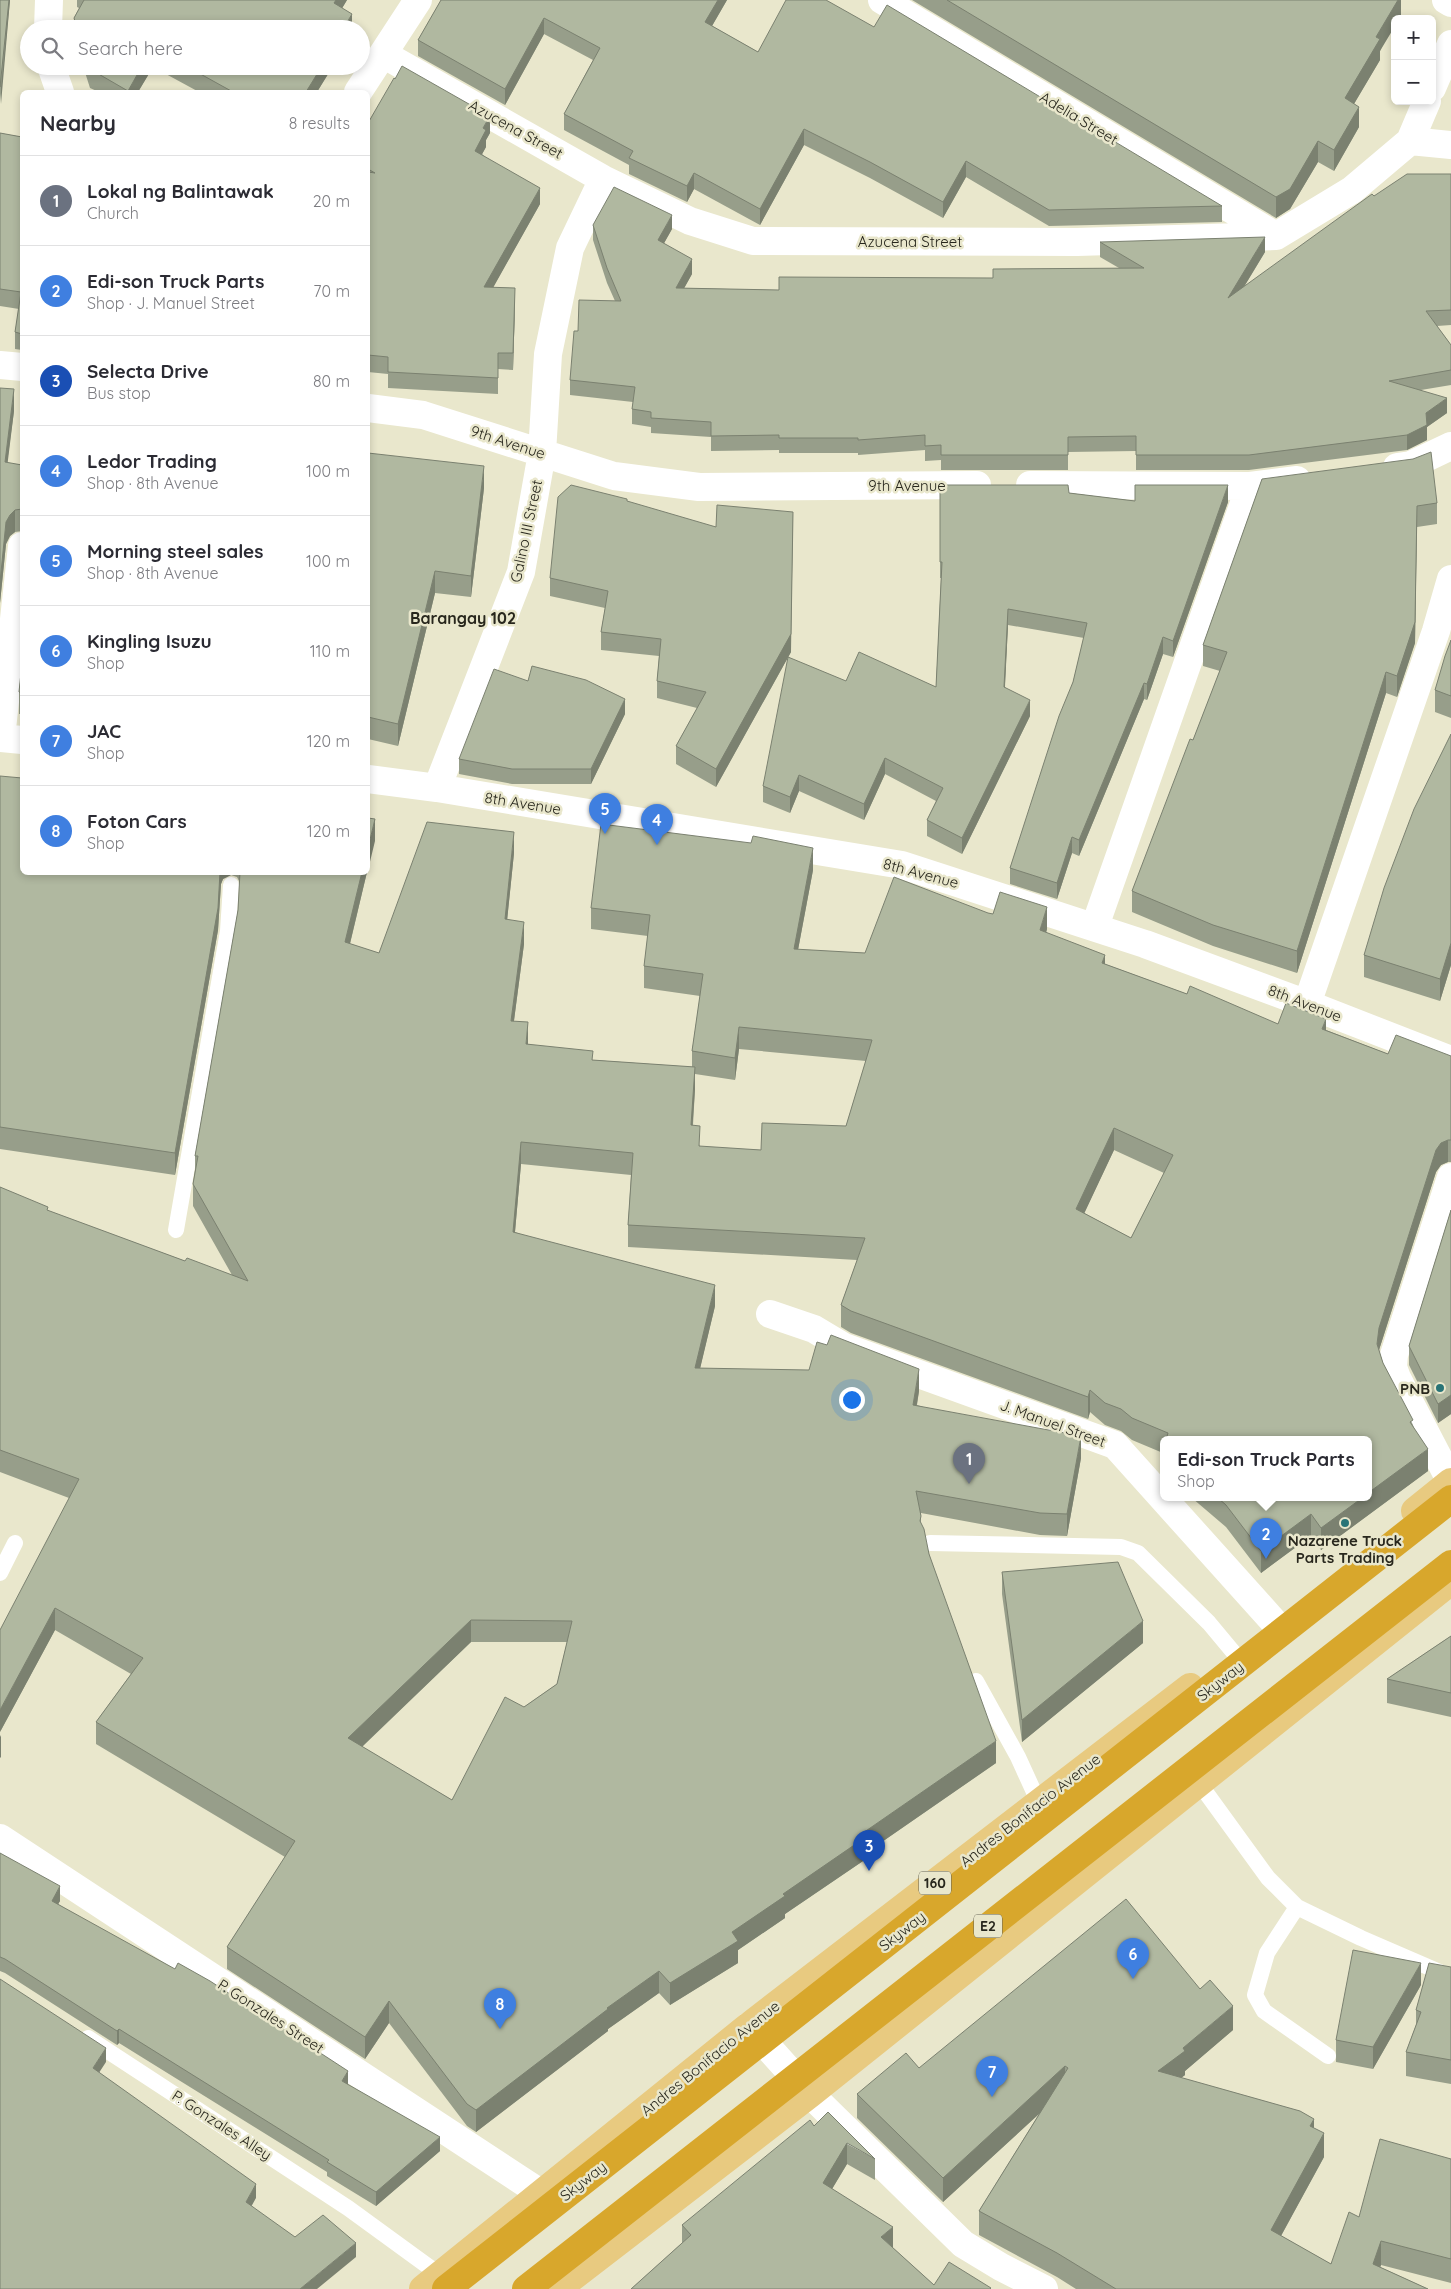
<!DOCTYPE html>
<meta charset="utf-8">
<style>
:root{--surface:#fff;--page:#f7f7f7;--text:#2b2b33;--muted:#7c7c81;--line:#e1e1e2;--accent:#db2777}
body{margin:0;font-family:Quicksand,sans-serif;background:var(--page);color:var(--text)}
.controls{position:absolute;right:15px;top:15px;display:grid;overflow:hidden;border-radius:8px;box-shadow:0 2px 8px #0003}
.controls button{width:45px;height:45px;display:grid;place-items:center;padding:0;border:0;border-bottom:1px solid var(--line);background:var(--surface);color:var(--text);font:25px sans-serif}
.you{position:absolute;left:851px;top:1399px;width:18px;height:18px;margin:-12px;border:4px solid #fff;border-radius:50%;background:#1a73e8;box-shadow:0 0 0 8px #1a73e833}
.badge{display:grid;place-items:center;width:32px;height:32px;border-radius:50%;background:var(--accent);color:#fff;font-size:16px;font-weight:700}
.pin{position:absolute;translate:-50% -41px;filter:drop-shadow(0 1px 2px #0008)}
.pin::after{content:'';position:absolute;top:26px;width:18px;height:15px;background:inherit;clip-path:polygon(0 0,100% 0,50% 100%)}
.popup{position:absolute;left:1160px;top:1436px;width:212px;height:65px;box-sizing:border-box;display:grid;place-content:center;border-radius:8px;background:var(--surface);filter:drop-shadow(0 1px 4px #0005);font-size:16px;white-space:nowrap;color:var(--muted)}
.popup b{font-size:19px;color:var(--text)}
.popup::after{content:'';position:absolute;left:50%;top:100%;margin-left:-10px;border:10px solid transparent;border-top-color:var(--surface)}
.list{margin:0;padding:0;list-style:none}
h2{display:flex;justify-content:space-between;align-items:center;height:65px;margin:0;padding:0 20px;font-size:21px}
h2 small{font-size:16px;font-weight:400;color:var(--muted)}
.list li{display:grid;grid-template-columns:32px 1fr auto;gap:15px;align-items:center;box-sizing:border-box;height:90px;padding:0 20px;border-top:1px solid var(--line)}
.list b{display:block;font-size:19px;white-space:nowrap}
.list p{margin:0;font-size:16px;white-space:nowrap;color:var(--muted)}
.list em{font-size:16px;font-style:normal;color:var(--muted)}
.icon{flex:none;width:28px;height:28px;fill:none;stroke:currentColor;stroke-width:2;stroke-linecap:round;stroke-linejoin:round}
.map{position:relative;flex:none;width:1451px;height:2289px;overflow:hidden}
.search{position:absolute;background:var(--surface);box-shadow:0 2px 8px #0003;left:20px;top:20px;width:350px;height:55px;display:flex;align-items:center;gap:12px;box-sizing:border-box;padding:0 18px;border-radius:28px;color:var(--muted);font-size:19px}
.panel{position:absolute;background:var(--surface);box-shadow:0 2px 8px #0003;left:20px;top:90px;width:350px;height:785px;border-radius:8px}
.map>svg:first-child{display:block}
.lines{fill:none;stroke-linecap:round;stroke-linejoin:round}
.lane{stroke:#fff;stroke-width:16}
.street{stroke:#fff;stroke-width:28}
.primary{stroke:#e8ca80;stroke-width:28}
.highway{stroke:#d8a72c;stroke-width:28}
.wall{fill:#979e8a;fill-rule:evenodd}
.shaded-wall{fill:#7b8170}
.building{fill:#b0b8a0;stroke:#7b8170;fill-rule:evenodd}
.poi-dot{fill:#297477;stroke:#e9e7cc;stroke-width:2}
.labels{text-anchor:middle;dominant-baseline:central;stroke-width:5;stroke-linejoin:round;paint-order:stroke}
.shield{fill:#e9e7cc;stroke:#626152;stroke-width:1}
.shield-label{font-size:14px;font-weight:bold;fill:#28271d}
.street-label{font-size:15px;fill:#28271d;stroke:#e9e7cc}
.poi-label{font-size:15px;font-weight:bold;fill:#28271d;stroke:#e9e7cc;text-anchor:end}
.neighbourhood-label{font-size:16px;font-weight:bold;fill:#28271d;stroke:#e9e7cc}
</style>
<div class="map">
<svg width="1451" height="2289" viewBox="0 0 1451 2289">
<rect width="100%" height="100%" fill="#e9e7cc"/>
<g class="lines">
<path class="lane" d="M176 1230 228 931 231 885
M930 1543 1121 1547 1138 1553 1209 1623 1234 1653
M0 1573 15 1543
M976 1681 1018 1757 1039 1803
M1199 1783 1268 1878 1297 1907 1361 1938 1451 1977
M1297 1907 1267 1953 1255 1995 1264 2011 1328 2056
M88 2038 348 2208 440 2275"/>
<path class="street" d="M882 0 1276 236
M1446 0 1451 3
M48 29 49 0
M383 54 603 179 690 221 753 241 1077 242 1276 236 1352 190 1410 141 1451 145
M51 66 60 92
M1432 88 1451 44
M358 92 418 0
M1410 141 1427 101
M0 365 22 367
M368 408 423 415 614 476 699 487 977 485
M1397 467 1411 465 1451 446
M1030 485 1250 486 1297 480
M0 738 22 740
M1 738 22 546
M368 779 437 788 902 865 1145 944 1307 1004 1451 1060
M437 788 521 572 542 453 548 354 570 248 603 179
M1095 926 1250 486
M1307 1004 1436 631 1451 579
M1451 1177 1394 1355 1393 1367 1397 1378 1451 1482
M770 1314 814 1329 844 1347 1115 1445 1274 1622
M0 1838 542 2194
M749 2026 810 2094 963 2244 1001 2267 1044 2289"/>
<path class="primary" d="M1415 1511 1451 1482
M423 2289 749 2026 1190 1687
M557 2289 810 2094 1451 1581"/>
<path class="highway" d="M446 2289 1451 1499
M526 2289 1451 1564"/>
</g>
<path class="wall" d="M0 0H10L0 104Z
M77 0H347L342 8 352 29H74V18L79 8 77 7Z
M441 0H727L712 26 758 52 874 27 1222 206V222L1049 226 966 177 943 218 870 178 804 145 760 225 694 189 687 202 629 174V165L564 130V114L593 60 544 34 505 105 418 56V40Z
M912 0H1401V16L1399 19H1395L1380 51V60L1354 104 1359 127 1334 171 1318 162 1290 209 1276 218Z
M83 66H333L317 92H199L153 67 138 92H99L90 88Z
M368 123 490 133 486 140V147L482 154 540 204 493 287 515 305 513 370 498 369V394L388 388V374L368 372Z
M0 133 22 137V350L15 349V332L19 309 0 306Z
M1451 174V325L1437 326 1451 345V385L1421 390 1447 413 1427 427V440L1407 450 1249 470H1136V451L1068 452V470H941V460L925 461V450L858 455V453H779V450L711 451V437L651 433V427L632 424V409L633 402 570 395V380L578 331 615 301 607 283 593 240V225L672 229 664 243 692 274 684 288 779 290 993 278 1119 268 1100 257V242L1265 252 1244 287 1374 196Z
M0 388 14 411 7 463 22 465V531L15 532 10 536 6 544 0 603Z
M368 426 369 448 368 453 484 488 471 597 435 593 398 746 368 739Z
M1262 479 1437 503V524L1417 527 1415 643 1397 697 1386 693 1297 973 1213 946 1132 912V891L1193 740 1220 671 1203 666V645Z
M940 485 1069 493 1135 501 1228 502 1173 657 1163 654 1147 700 1144 699 1079 856 1072 853 1057 899 1010 884V868L1073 682 1084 638 1008 625 1005 687 1030 716 962 854 927 836V820L936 801 885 774 864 820 799 791 790 813 763 802V786L846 681 936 687 941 578H940Z
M627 502 791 652 716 787 676 764V746L697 708 657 698V681L659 656 601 650V632L605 608 550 596V578Z
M1451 640V718L1435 712V690Z
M22 663V714H19V692Z
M528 681 625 714 591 784H512L459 774V759Z
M1451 734V965L1440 1001 1364 977V955Z
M0 776 22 872H367L350 944 379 953 514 853 507 920 524 944 514 1021 528 1044 593 1060 692 1067V1051L700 996 644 988V966L648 936 591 929V908L813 870 798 950 865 953 988 913 1047 929 1046 933 1105 964 1187 994 1278 1024 1326 1030 1388 1054 1451 1056V1162H1448L1441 1165 1436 1172 1379 1350 1383 1363 1413 1425 1428 1471 1321 1550 1311 1536 1261 1573 1226 1527 1192 1498H1368V1440H1164V1474L1163 1473V1453L1132 1440 1121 1431 1105 1425 1090 1412 1088 1419 851 1333 841 1327V1305L857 1260 628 1247V1225L631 1175 521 1164 515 1232 715 1306 700 1368 919 1391 917 1405 1081 1458 1067 1536 1040 1535 921 1513V1524L929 1554 996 1763 863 1855V1861L785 1914V1918L738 1950V1963L670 2005 659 1993 608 2029V2031L476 2132 467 2126 389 2023 365 2059 227 1969V1947L285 1857 96 1744V1722L131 1674 55 1630 0 1732 69 1498 0 1472V1187L48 1211 185 1261 232 1275 193 1206V1184L195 1170V1156L238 910 240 883 237 877 231 875 223 879 221 884 218 930 175 1175 0 1149ZM739 1049 866 1061 846 1126 761 1150 700 1147 693 1125 695 1089V1074L735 1080ZM1114 1150 1164 1173 1131 1238 1084 1213ZM471 1642H567L557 1684 524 1707 452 1800 362 1747Z
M1451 1210V1414L1438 1423 1409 1365V1346Z
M1002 1572 1143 1643 1022 1742 1002 1594Z
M1451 1636V1717L1387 1703V1679Z
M0 1853 60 1901 58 1904 348 2085 440 2151 376 2206 327 2176V2172L119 2043 117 2045 5 1973 0 1971Z
M1451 1967V2084L1406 2076V2052L1416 2025V2010Z
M1421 1985 1373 2069 1336 2062V2040Z
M1233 2030 1185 2071V2075L1181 2078 1314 2128 1324 2157 1281 2236 1331 2264 1359 2217 1451 2159V2283L1381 2265 1380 2267 1428 2289H1076L1057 2277 979 2235V2211L1039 2114 943 2202 857 2118V2094L919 2068Z
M814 2126 875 2159V2180L847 2164 832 2189 893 2248 934 2285 991 2289H631L682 2243V2225Z"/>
<path class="shaded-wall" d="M9 0H10L1 104V87Z
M336 0H347L334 22V3Z
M718 0H727L705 38V22Z
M1398 0H1401V16L1399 19H1395V26L1380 51V60L1345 119V98L1376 37Z
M352 14V29H343Z
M544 18V34L505 105V89Z
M142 66 153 67 138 92H128V91Z
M322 66H333L317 92H306Z
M1359 107V127L1334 171V150Z
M490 116V133L486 140V147L475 167V151L483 128Z
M804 129V145L760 225V209Z
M1318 141V162L1290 209 1276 218V197Z
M966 161V177L943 218V202Z
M694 173V189L687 202V186Z
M540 188V204L484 304V287Z
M672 215V229L658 254V240Z
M1265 237V252L1228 313V298Z
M692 259V274L676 303V288Z
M515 288V305L513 370V353Z
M14 389V411L5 484V462Z
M1447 398V413L1427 427V440L1407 450V435L1426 413Z
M369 426V448L368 458V436Z
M484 466V488L471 597V576Z
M1228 485V502L1173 657V641Z
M1417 506 1415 643 1397 697V676Z
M15 510V532L10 536 6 544 0 603V582L6 522 10 515Z
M793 512 791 652 716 787V769Z
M435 571V593L398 746V724Z
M1008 609V625L1004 703V687Z
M1163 637V654L1147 700V684Z
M1386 672V693L1297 973V951Z
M1144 683V699L1079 856V840Z
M625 699V714L591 784V769Z
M1030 700V716L962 854V838Z
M885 758V774L864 820V804Z
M799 775V791L790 813V797Z
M375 819V841L368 870V848Z
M514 832V853L505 941V919Z
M1072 837V853L1057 899V883Z
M813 848V870L794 971V949Z
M220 872H231V875L223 879 221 884 218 930 175 1175V1153Z
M362 872H367L345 964V942Z
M1047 907V929L1040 952V930Z
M524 922V944L511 1043V1021Z
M1451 943V965L1440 1001V979Z
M1105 955V977L1102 963Z
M1326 1019V1041L1322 1029Z
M528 1022V1044H526Z
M739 1027V1049L735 1080V1058Z
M695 1067V1089L691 1147V1125Z
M1114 1128V1150L1076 1231V1209Z
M1448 1140V1162L1441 1165 1436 1172 1379 1350 1377 1344 1379 1328 1436 1150 1441 1143Z
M521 1142V1164L513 1254V1232Z
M715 1285V1306L695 1390V1368Z
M919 1369V1391L913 1427V1405Z
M1090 1390V1412L1088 1419V1397Z
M1451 1395V1414L1438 1423V1404Z
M1081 1436V1458L1067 1536V1514Z
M1428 1449V1471L1321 1550V1528L1362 1498H1368V1493Z
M1311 1514V1536L1261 1573V1551Z
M55 1608V1630L0 1732V1710Z
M471 1620V1642L348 1760V1738Z
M1143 1621V1643L1022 1742V1720Z
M1 1735V1757L0 1758V1737Z
M996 1741V1763L863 1855V1861L785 1914V1918L738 1950V1963L670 2005V1983L732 1932 860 1835Z
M60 1886V1901L52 1915V1901Z
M1421 1963V1985L1373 2069V2047Z
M659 1971V1993L608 2029V2031L476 2132V2110L607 2008Z
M389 2001V2023L365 2059V2037Z
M1233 2006V2030L1185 2071V2075L1158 2095V2071L1183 2048Z
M119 2029V2043L117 2045V2031Z
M106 2048V2062L93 2082V2068Z
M1065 2066V2090L943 2202V2178Z
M348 2071V2085L342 2081Z
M1314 2119V2143L1310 2126Z
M1324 2133V2157L1271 2254V2230Z
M440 2137V2151L376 2206V2192Z
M847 2143V2164L823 2204V2183Z
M256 2184V2198L246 2216V2202Z
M893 2227V2248L881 2237Z
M1381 2241V2265L1373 2288V2264Z
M356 2243V2257L317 2289H300Z"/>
<path class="building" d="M0 0H9L0 87Z
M84 0H336L334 3 352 14 343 29H77L74 18Z
M441 0H718L705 22 758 52 786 0H826L874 27 887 5 1222 206 1049 210 966 161 943 202 870 162 804 129 760 209 694 173 687 186 629 158 633 151 564 114 600 48 544 18 505 89 418 40Z
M947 0H1398L1376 37 1380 39 1345 98 1359 107 1334 150 1318 141 1290 189 1276 197Z
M90 66H142L128 91 90 69Z
M186 66H322L306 92H233Z
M402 66 490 116 483 128 486 130 475 151 540 188 484 287 515 288 513 353H498V378L388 372V357L368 355V172L375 173 368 169V123L394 78 395 79Z
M0 133 22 137V334L15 332 21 292 0 289Z
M1407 174H1451V310L1426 311 1451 345V370L1389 381 1447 398 1426 413 1427 425 1407 435 1249 455H1136V436L1068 437V455H941V445L925 446V435L858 440V438H779V435L711 436V422L651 418V412L632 409 635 387 570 380 574 331H578L579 300 621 301 607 268 593 225 614 187 672 215 658 240 692 259 676 288 779 290V277L993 278V269L1144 268 1100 242 1265 237 1228 298 1372 194 1374 196Z
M0 388 14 389 5 462 22 465V509L15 510 10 515 6 522 0 582Z
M1431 452 1437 503 1417 506 1415 622 1397 676 1386 672 1297 951 1213 925 1132 891 1190 739 1193 740 1227 652 1203 645 1262 479 1413 459Z
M368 453 484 466 471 576 435 571 398 724 368 717Z
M571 485 627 499V501L716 527 717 505 793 512 791 634 716 769 676 746 706 692 657 681 661 639 601 632 608 591 550 578 558 497Z
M940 485H1068L1069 493 1135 501V485H1228L1173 641 1163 637 1147 684 1144 683 1079 840 1072 837 1057 883 1010 868 1059 716 1073 682 1087 623 1008 609 1004 687 1030 700 962 838 927 820 943 788 885 758 864 804 799 775 790 797 763 786 788 657 846 681 859 652 936 687 942 562H940Z
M1451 640V696L1435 690 1445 656Z
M22 663V693L19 692Z
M532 666 586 680 625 699 591 769H512L459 759 494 669 528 681Z
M1451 734V943L1440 979 1364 955 1384 888 1414 809Z
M0 776 22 778V872H220L218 908 175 1153 0 1127Z
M368 818 375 819 368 848Z
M427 822 514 832 505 919 524 922 511 1021 528 1022 526 1044 593 1051 592 1060 695 1067 691 1125 700 1126 699 1146 761 1150 762 1123 846 1126 872 1040 739 1027 735 1058 692 1051 703 974 644 966 650 915 591 908 601 824 751 843 753 836 813 848 794 949 865 953 894 877 988 913 993 914 1000 892 1047 907 1040 930 1105 955 1102 963 1187 994 1190 986 1278 1024 1286 1003 1326 1019 1322 1029 1388 1054 1396 1035 1451 1056V1140H1448L1441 1143 1436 1150 1379 1328 1377 1344 1383 1363 1413 1420 1410 1422 1428 1449 1368 1493V1440H1166L1168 1433 1132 1418 1121 1409 1105 1403 1090 1390 1088 1397 851 1311 841 1305 865 1238 628 1225 633 1153 521 1142 513 1232 715 1285 695 1368 809 1370 817 1342 827 1345 831 1335 919 1369 913 1405 1081 1436 1067 1514 1040 1513 916 1491 921 1516 920 1521 924 1529 929 1554 996 1741 860 1835 863 1839 783 1894 785 1896 732 1932 738 1941 670 1983 659 1971 607 2008 608 2009 476 2110 467 2104 389 2001 365 2037 227 1947 295 1841 96 1722 143 1658 55 1608 0 1710V1630L79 1479 0 1450V1187L48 1207 47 1210 185 1261 187 1258 248 1281 193 1184 198 1156H195L238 910 240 872H362L345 942 379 953ZM1114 1128 1173 1155 1131 1238 1076 1209ZM471 1620 572 1621 557 1684 524 1707 505 1697 452 1800 348 1738Z
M1451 1210V1395L1438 1404 1409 1346Z
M1218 1498H1362L1321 1528 1311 1514 1261 1551 1226 1505Z
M1118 1562 1143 1621 1022 1720 1002 1572Z
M1451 1636V1693L1387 1679Z
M0 1853 60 1886 52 1901 175 1969 178 1963 210 1981 348 2071 342 2081 440 2137 376 2192 327 2162 329 2160 119 2029 117 2031 5 1959 0 1957Z
M1126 1899 1200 1989 1210 1980 1233 2006 1183 2048 1185 2051 1158 2071 1300 2111 1314 2119 1310 2126 1324 2133 1271 2230 1331 2264 1349 2212 1359 2217 1380 2139 1451 2159V2259L1381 2241 1373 2264 1428 2289H1116L1057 2253 979 2211 1068 2068 1065 2066 943 2178 857 2094 906 2053 919 2068Z
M1353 1950 1421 1963 1373 2047 1336 2040Z
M1429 1963 1451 1967V2060L1406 2052 1421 2012 1416 2010Z
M0 1979 106 2048 93 2068 256 2184 246 2202 295 2237 323 2215 356 2243 300 2289H0Z
M828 2112 875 2159 847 2143 823 2183 893 2227 881 2237 934 2285 949 2262 991 2288 990 2289H631L691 2235 682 2225 810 2120 814 2126Z"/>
<g class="poi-dot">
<circle cx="1440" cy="1388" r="5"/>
<circle cx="1345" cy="1523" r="5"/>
</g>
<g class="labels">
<g class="shield">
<rect x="919" y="1871.5" width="32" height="23" rx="4"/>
<rect x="974" y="1914.5" width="28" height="23" rx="4"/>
</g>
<g class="shield-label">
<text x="935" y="1883">160</text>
<text x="988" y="1926">E2</text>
</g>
<g class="street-label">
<text transform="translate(1079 118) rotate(31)">Adelia Street</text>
<text transform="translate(516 129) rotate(29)">Azucena Street</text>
<text x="910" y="241">Azucena Street</text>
<text transform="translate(508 442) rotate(18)">9th Avenue</text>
<text x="907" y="485">9th Avenue</text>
<text transform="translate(526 531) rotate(-78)">Galino III Street</text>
<text transform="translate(523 803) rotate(9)">8th Avenue</text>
<text transform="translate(921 873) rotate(15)">8th Avenue</text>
<text transform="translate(1305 1003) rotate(21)">8th Avenue</text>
<text transform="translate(1053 1423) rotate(20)">J. Manuel Street</text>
<text transform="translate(1220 1681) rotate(-38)">Skyway</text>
<text transform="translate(1030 1810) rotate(-38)">Andres Bonifacio Avenue</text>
<text transform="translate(902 1931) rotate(-38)">Skyway</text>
<text transform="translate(271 2016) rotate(33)">P. Gonzales Street</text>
<text transform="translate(710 2058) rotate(-39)">Andres Bonifacio Avenue</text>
<text transform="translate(222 2125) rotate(33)">P. Gonzales Alley</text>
<text transform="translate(583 2181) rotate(-38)">Skyway</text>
</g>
<g class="poi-label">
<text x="1430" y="1388">PNB</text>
<text x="1345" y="1540" text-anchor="middle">Nazarene Truck<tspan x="1345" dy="17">Parts Trading</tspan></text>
</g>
<g class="neighbourhood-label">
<text x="463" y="618">Barangay 102</text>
</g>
</g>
</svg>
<div class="controls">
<button>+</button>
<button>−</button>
</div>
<div class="you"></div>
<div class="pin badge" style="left:969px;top:1484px;background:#6b7280">1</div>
<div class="pin badge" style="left:1266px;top:1559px;background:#3f7fe0">2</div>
<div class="popup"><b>Edi-son Truck Parts</b>Shop</div>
<div class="pin badge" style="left:869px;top:1871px;background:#1a4fb4">3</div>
<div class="pin badge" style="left:657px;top:845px;background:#3f7fe0">4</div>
<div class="pin badge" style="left:605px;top:834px;background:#3f7fe0">5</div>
<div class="pin badge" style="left:1133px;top:1979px;background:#3f7fe0">6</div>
<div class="pin badge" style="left:992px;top:2097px;background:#3f7fe0">7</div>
<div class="pin badge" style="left:500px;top:2029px;background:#3f7fe0">8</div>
<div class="search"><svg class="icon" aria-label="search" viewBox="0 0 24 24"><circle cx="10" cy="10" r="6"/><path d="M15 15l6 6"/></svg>Search here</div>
<section class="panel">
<h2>Nearby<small>8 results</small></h2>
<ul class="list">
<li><span class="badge" style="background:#6b7280">1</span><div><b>Lokal ng Balintawak</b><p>Church</p></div><em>20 m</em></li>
<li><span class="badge" style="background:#3f7fe0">2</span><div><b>Edi-son Truck Parts</b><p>Shop · J. Manuel Street</p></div><em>70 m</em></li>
<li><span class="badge" style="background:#1a4fb4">3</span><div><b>Selecta Drive</b><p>Bus stop</p></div><em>80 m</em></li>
<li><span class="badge" style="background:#3f7fe0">4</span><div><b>Ledor Trading</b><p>Shop · 8th Avenue</p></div><em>100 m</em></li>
<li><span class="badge" style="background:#3f7fe0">5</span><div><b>Morning steel sales</b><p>Shop · 8th Avenue</p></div><em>100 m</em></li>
<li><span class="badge" style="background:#3f7fe0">6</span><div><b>Kingling Isuzu</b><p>Shop</p></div><em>110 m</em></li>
<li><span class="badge" style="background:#3f7fe0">7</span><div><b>JAC</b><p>Shop</p></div><em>120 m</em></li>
<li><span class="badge" style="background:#3f7fe0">8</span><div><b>Foton Cars</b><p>Shop</p></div><em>120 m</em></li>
</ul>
</section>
</div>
